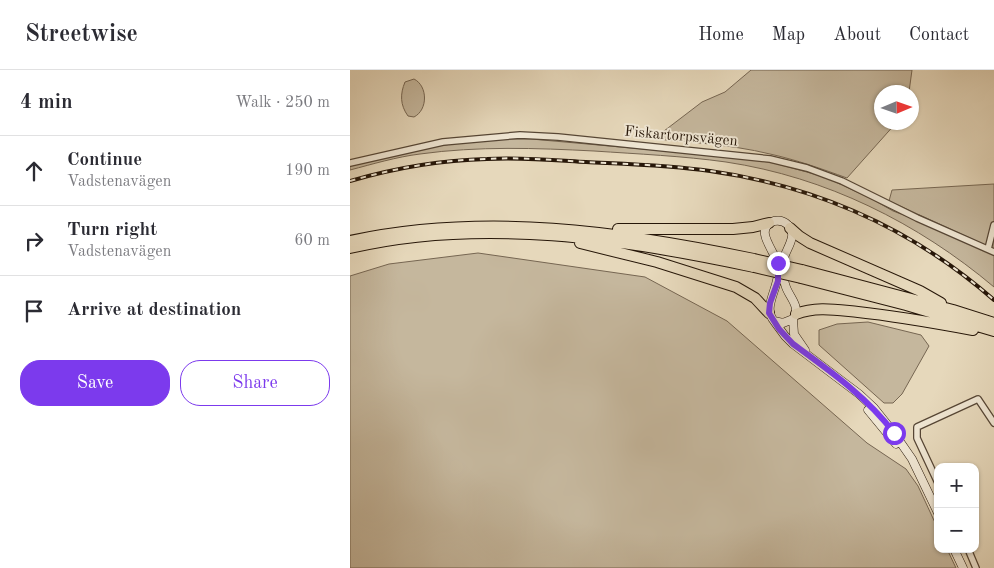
<!DOCTYPE html>
<meta charset="utf-8">
<style>
:root{--surface:#fff;--page:#f7f7f7;--text:#2b2b33;--muted:#7c7c81;--line:#e1e1e2;--accent:#7c3aed}
body{margin:0;font-family:"Old Standard TT",serif;background:var(--page);color:var(--text)}
.controls{position:absolute;right:15px;bottom:15px;display:grid;overflow:hidden;border-radius:10px;box-shadow:0 1px 4px #0004}
.controls button{width:45px;height:45px;display:grid;place-items:center;padding:0;border:0;border-bottom:1px solid var(--line);background:var(--surface);color:var(--text);font:25px sans-serif}
.compass{position:absolute;left:524px;top:15px;width:45px;height:45px;border-radius:50%;background:var(--surface);box-shadow:0 1px 4px #0004;rotate:88deg}
.stop{position:absolute;width:15px;height:15px;margin:-11px;border:4px solid #7c3aed;border-radius:50%;background:#fff}
.stop.end{background:#7c3aed;border-color:#fff;box-shadow:0 1px 5px #0008}
.list{margin:0;padding:0;list-style:none}
h2{display:flex;justify-content:space-between;align-items:center;height:65px;margin:0;padding:0 20px;font-size:21px}
h2 small{font-size:16px;font-weight:400;color:var(--muted)}
.list li{display:grid;grid-template-columns:32px 1fr auto;gap:15px;align-items:center;box-sizing:border-box;height:70px;padding:0 20px;border-top:1px solid var(--line)}
.list b{display:block;font-size:19px;white-space:nowrap}
.list p{margin:0;font-size:16px;white-space:nowrap;color:var(--muted)}
.list em{font-size:16px;font-style:normal;color:var(--muted)}
.actions{display:flex;gap:10px;padding:15px 20px}
.actions a{flex:1;padding:11px 0;border:1px solid var(--accent);border-radius:20px;text-align:center;font-size:18px;color:var(--accent)}
.actions .main{background:var(--accent);color:#fff}
.icon{flex:none;width:28px;height:28px;fill:none;stroke:currentColor;stroke-width:2;stroke-linecap:round;stroke-linejoin:round}
.map{position:relative;flex:none;width:644px;height:498px;overflow:hidden}
header{display:flex;align-items:center;gap:30px;box-sizing:border-box;height:70px;padding:0 25px;background:var(--surface);border-bottom:1px solid var(--line)}
header strong{font-size:24px}
nav{display:flex;gap:28px;margin-inline-start:auto;font-size:18px}
main{display:flex}
aside{flex:1;background:var(--surface)}
.map>svg:first-child{display:block}
.green{fill:#c5b79d;stroke:#766652}
.lines{fill:none;stroke-linecap:round;stroke-linejoin:round}
.street-casing{stroke:#564635;stroke-width:8}
.secondary-casing{stroke:#261608;stroke-width:9}
.highway-casing{stroke:#261608;stroke-width:12}
.street{stroke:#efe6d3;stroke-width:5.5}
.secondary{stroke:#efe6d3;stroke-width:8}
.highway{stroke:#e6d8bb;stroke-width:10}
.rail-casing{stroke:#261608;stroke-width:4}
.rail{stroke:#efe6d3;stroke-width:2;stroke-dasharray:5.5;stroke-linecap:butt}
.highway-bridge-casing{stroke:#261608;stroke-width:12;stroke-linecap:butt}
.highway-bridge{stroke:#e6d8bb;stroke-width:10}
.route{stroke:#7c3aed;stroke-width:6}
.labels{text-anchor:middle;dominant-baseline:central;stroke-width:4;stroke-linejoin:round;paint-order:stroke}
.street-label{font-size:15px;fill:#261608;stroke:#efe6d3}
</style>
<header>
<strong>Streetwise</strong>
<nav><a>Home</a><a>Map</a><a>About</a><a>Contact</a></nav>
</header>
<main>
<aside>
<h2>4 min<small>Walk · 250 m</small></h2>
<ul class="list">
<li><svg class="icon" aria-label="ahead" viewBox="0 0 24 24"><path d="M12 20V5M6 11l6-6 6 6"/></svg><div><b>Continue</b><p>Vadstenavägen</p></div><em>190 m</em></li>
<li><svg class="icon" aria-label="right" viewBox="0 0 24 24"><path d="M7 20v-9h11M14 6l5 5-5 5"/></svg><div><b>Turn right</b><p>Vadstenavägen</p></div><em>60 m</em></li>
<li><svg class="icon" aria-label="arrive" viewBox="0 0 24 24"><path d="M6 21V4h12l-3 4 3 4H6"/></svg><div><b>Arrive at destination</b></div></li>
</ul>
<div class="actions"><a class="main">Save</a><a>Share</a></div>
</aside>
<div class="map">
<svg width="644" height="498" viewBox="0 0 644 498">
<rect width="100%" height="100%" fill="#e6d8bb"/>
<filter id="stains"><feTurbulence type="fractalNoise" baseFrequency=".004" numOctaves="4"/><feColorMatrix values="0 0 0 0 .2 0 0 0 0 .09 0 0 0 0 .02 0 0 0 .5 -.17"/></filter>
<radialGradient id="worn" r=".72"><stop offset=".6" stop-color="#630" stop-opacity="0"/><stop offset="1" stop-color="#630" stop-opacity=".3"/></radialGradient>
<path class="green" d="M401 0H562L559 22H532V52L546 53 497 108C472 99 447 90 420 84 379 74 336 72 295 68L314 61 352 32 375 22Z
M64 9C78 16 78 40 64 47L58 46C50 35 50 24 55 12Z
M154 69H181L394 88 424 93 475 107 522 129 543 141 559 147 644 185V217C568 153 476 107 376 92 333 86 288 84 244 81 186 78 128 76 70 84 46 87 23 94 0 100V96L81 77 123 71Z
M644 114V179L539 131 542 120Z
M128 183 295 207 377 251 517 373 556 399 568 416 588 459V479H597L606 498H0V206L39 194Z
M518 252 571 265 579 276 552 324 543 333H534L469 275V260L487 254Z"/>
<g class="lines">
<g class="street-casing">
<path id="street" d="M0 93 93 72 170 65 208 67 420 89 457 98 492 111 567 148 644 182
M638 179 644 155
M588 413 567 368V357L628 329 644 353
M618 479 626 498"/>
</g>
<g class="secondary-casing">
<path id="secondary" d="M424 151C429 150 434 151 438 155 449 165 435 180 433 191 432 198 433 207 435 214 438 227 452 236 443 249L433 253 424 251C411 236 432 215 428 195 426 182 402 159 424 151Z
M443 249 444 264 455 280
M424 251 435 266 443 274 509 324 524 338 544 363 562 389 588 443
M518 340 546 374
M604 479 613 498"/>
</g>
<g class="highway-casing">
<path id="highway" d="M440 158 449 166 460 173 570 221 591 233
M268 159H383L403 157 419 153
M0 171C135 142 271 161 404 189
M230 173 307 192 386 217 405 228 419 243
M0 178C132 147 273 169 404 197
M452 200 603 240 644 253
M451 208 556 235 644 261
M446 244C466 236 487 240 508 242 547 246 585 253 623 260"/>
</g>
<use href="#street" class="street"/>
<use href="#secondary" class="secondary"/>
<use href="#highway" class="highway"/>
<g class="rail-casing">
<path id="rail" d="M0 111C45 98 91 90 137 89 170 87 203 90 236 92 277 94 319 95 360 101 466 116 563 159 644 230"/>
</g>
<use href="#rail" class="rail"/>
<g class="highway-bridge-casing">
<path id="highway-bridge" d="M404 189 452 200
M404 197 451 208"/>
</g>
<use href="#highway-bridge" class="highway-bridge"/>
</g>
<g class="lines">
<path class="route" d="M428 193V211L420 233 419 243 429 259 443 274C480 301 517 327 544 363"/>
</g>
<g class="labels">
<g class="street-label">
<text transform="translate(331 67) rotate(5)">Fiskartorpsvägen</text>
</g>
</g>
<rect width="100%" height="100%" filter="url(#stains)"/>
<rect width="100%" height="100%" fill="url(#worn)"/>
</svg>
<div class="controls">
<button>+</button>
<button>−</button>
</div>
<svg class="compass" viewBox="-18 -18 36 36"><path d="M0-13l5 13h-10z" fill="#e53935"/><path d="M0 13l5-13h-10z" fill="#7c7c81"/></svg>
<div class="stop" style="left:544px;top:363px"></div>
<div class="stop end" style="left:428px;top:193px"></div>
</div>
</main>
